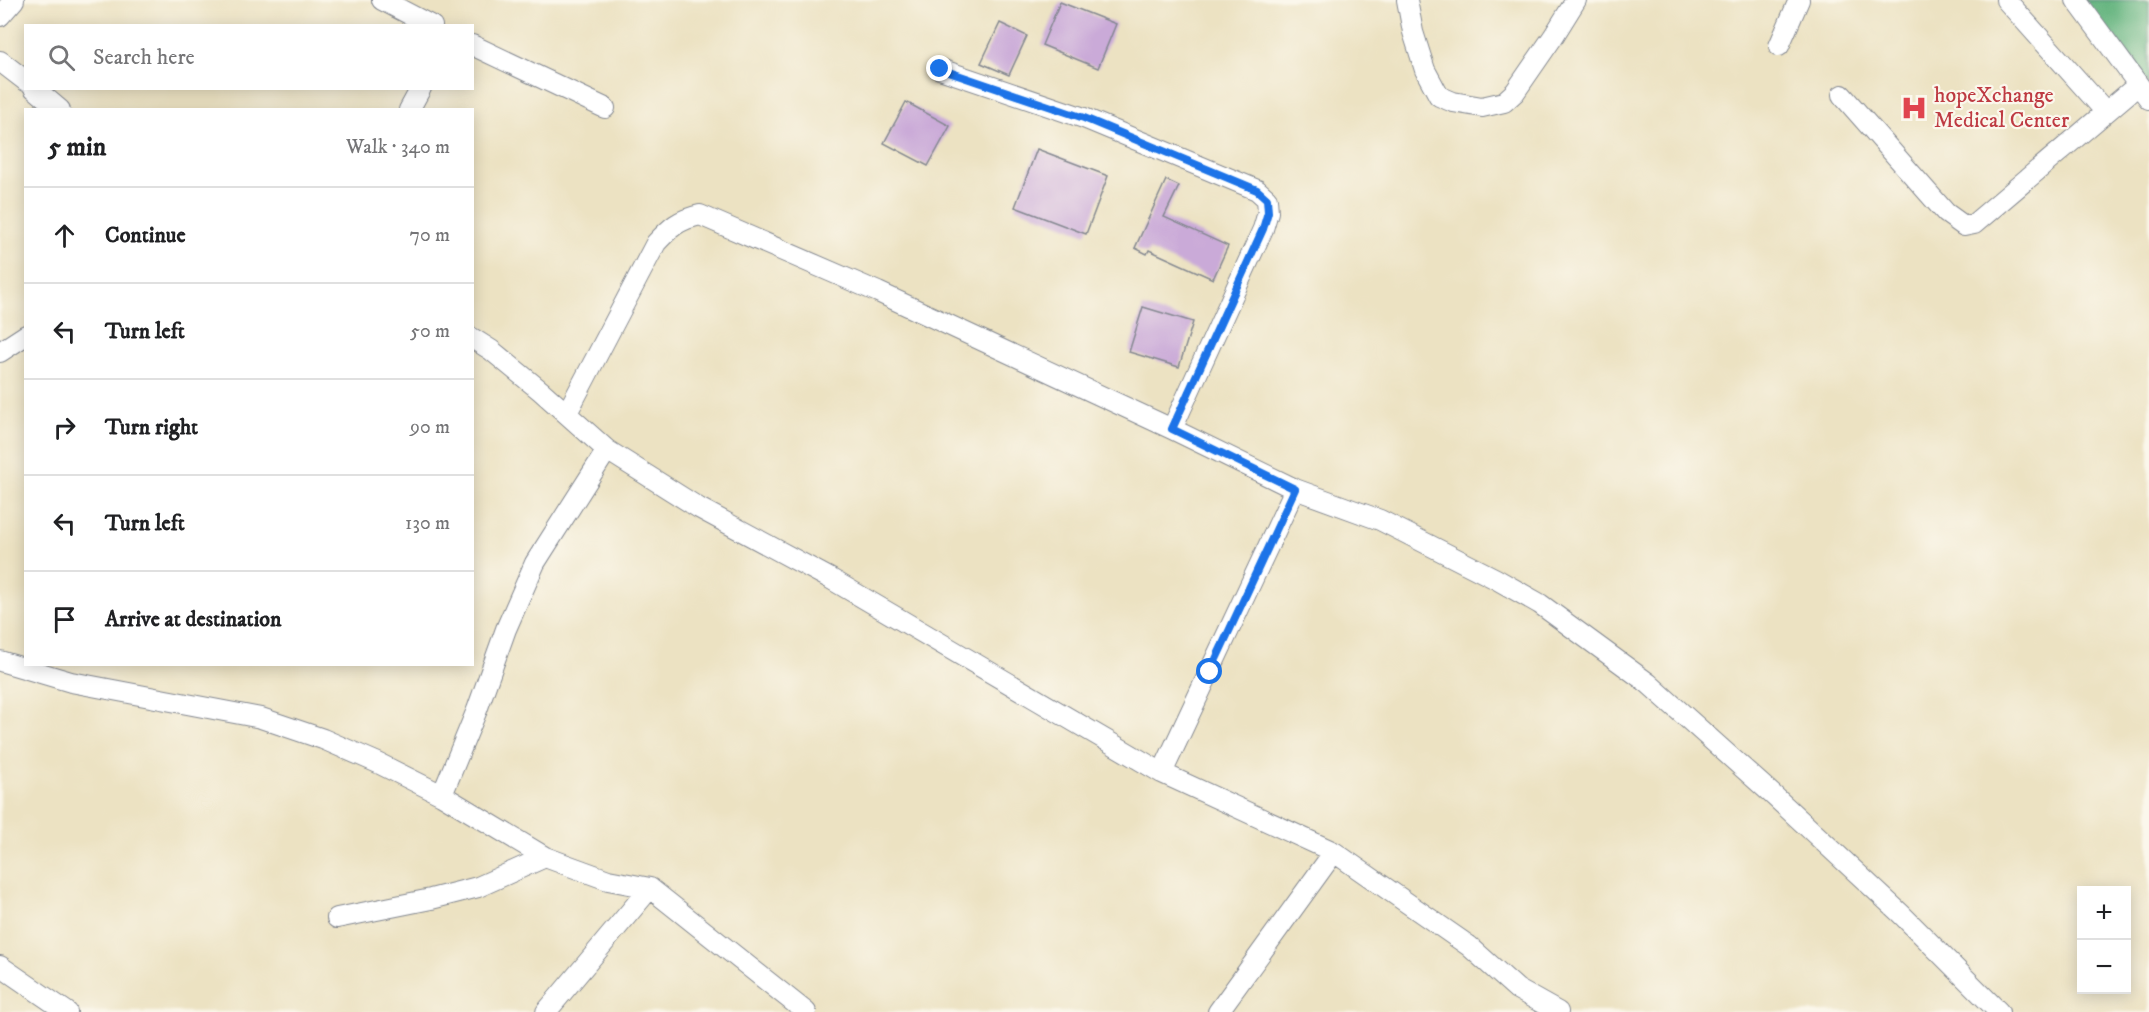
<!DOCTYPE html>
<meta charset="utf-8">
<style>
:root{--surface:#fff;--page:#f2f2f2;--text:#202124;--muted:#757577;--line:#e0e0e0}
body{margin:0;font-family:"IM FELL DW Pica",serif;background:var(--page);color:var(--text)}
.controls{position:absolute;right:18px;bottom:18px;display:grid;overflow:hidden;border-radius:0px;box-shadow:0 3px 15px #0003}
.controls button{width:54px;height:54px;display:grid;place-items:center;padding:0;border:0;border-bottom:2px solid var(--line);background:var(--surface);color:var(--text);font:30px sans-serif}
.stop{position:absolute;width:18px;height:18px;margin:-14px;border:4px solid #1a73e8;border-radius:50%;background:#fff}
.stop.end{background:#1a73e8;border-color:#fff;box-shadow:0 2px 6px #0008}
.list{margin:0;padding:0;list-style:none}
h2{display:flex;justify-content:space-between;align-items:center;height:78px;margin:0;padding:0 24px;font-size:26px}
h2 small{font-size:20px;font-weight:400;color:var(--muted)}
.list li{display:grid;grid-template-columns:39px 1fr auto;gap:18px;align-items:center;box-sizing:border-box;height:96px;padding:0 24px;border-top:2px solid var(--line)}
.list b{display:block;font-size:22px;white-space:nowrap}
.list em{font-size:20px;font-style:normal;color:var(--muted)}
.icon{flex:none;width:33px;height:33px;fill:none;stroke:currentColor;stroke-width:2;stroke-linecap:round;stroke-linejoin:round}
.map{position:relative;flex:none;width:2149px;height:1012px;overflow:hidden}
.search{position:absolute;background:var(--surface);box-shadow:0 3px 15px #0003;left:24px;top:24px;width:450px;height:66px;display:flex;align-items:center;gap:15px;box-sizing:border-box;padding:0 21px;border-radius:0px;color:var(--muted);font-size:22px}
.panel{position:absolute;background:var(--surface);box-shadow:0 3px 15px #0003;left:24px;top:108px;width:450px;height:558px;border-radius:0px}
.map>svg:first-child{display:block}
.forest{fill:#66b580;stroke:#40726f;stroke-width:1.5}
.building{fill:#caaad8}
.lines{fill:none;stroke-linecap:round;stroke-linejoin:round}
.minor-casing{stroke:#848890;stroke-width:22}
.minor{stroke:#fff;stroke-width:20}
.route{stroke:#1a73e8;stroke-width:8}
.labels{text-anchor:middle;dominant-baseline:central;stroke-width:4.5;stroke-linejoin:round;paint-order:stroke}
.health-label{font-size:22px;fill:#be3a42;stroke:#fbf7ec;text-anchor:start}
</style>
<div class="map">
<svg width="2149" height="1012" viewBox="0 0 2149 1012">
<rect width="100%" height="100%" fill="#fbf7ec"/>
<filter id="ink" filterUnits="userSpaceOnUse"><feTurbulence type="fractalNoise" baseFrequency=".0167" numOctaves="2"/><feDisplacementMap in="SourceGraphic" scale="12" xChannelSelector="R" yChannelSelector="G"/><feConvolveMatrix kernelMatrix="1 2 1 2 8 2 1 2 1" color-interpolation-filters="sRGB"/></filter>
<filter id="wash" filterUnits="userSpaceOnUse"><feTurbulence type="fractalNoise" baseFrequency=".008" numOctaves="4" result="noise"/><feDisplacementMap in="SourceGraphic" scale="24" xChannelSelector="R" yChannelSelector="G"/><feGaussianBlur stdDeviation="1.35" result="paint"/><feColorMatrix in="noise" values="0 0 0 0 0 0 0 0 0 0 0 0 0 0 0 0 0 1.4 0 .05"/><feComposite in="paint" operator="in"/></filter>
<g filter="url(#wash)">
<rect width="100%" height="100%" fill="#ece2c2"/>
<path class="forest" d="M2078 0H2149V85Z"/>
<g id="blocks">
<path class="building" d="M1060 2 1116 24 1098 68 1042 45Z
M1000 23 1027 36 1009 75 981 63Z
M906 102 950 126 928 166 884 143Z
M1037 149 1108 176 1086 234 1015 207Z
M1166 180 1179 186 1164 217 1228 246 1213 279 1149 250 1147 254 1135 248Z
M1143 307 1193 322 1179 367 1129 352Z"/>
</g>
</g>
<g filter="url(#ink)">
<use href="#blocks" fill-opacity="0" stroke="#848890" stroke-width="1.5"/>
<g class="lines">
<g class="minor-casing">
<path id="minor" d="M382 0 432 26
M1407 0 1413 32 1425 70 1439 96 1453 102 1482 107 1504 102 1515 92 1553 37 1576 0
M2006 0 2106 112
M2076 0 2149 99
M0 16 14 0
M472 45 605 108
M1779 46 1799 0
M0 61 26 81
M940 69 1084 118 1257 190 1267 199 1268 212 1263 229 1172 429
M34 88 60 110
M1842 95 1946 213 1964 226 1974 224 2138 85
M409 110 421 88
M472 338 491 350 541 391 607 450 699 508 831 579 1162 773 1334 852 1469 946 1517 989 1558 1012
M0 352 26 335
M567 413 656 243C671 227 678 220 700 215L878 292 1172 429 1295 489 1380 520 1496 579 1540 604 1648 683 1772 794 1900 913 1999 1012
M0 661 71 682 261 718 323 739 378 763 442 795 545 857 608 880 650 888 806 1012
M1162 773 1295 489
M442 795 477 710 506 629 535 563 607 450
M337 918 431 899 478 887 545 857
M0 966 67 1012
M546 1012 650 888
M1218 1012 1334 852"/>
</g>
<use href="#minor" class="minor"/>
</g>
</g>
<g class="lines" filter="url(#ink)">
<path class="route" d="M940 69 1084 118 1257 190 1267 199 1268 212 1263 229 1172 429 1295 489 1210 672"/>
</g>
<defs>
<g id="hospital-bare" transform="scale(2.07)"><path d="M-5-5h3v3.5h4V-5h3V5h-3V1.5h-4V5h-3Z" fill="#e0444e" stroke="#fbf7ec" stroke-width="2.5" paint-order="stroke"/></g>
</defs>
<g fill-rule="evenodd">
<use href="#hospital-bare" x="1914" y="108"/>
</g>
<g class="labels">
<g class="health-label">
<text x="1934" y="95">hopeXchange<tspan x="1934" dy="25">Medical Center</tspan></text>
</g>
</g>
</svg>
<div class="controls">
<button>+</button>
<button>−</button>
</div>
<div class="stop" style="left:1210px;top:672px"></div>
<div class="stop end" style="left:940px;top:69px"></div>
<div class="search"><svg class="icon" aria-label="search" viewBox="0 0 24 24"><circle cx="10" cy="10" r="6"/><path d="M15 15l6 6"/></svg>Search here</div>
<section class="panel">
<h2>5 min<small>Walk · 340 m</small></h2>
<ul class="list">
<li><svg class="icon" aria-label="ahead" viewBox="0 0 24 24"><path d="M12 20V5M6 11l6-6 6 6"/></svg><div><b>Continue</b></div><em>70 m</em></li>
<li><svg class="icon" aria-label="left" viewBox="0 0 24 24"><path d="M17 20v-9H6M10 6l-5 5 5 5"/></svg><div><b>Turn left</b></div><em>50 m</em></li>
<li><svg class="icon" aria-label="right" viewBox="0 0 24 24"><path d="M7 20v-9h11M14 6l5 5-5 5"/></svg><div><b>Turn right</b></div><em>90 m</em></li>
<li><svg class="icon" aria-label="left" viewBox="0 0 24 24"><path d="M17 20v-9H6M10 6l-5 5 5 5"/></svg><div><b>Turn left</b></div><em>130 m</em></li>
<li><svg class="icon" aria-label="arrive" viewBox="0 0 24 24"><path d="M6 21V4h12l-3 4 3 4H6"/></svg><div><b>Arrive at destination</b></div></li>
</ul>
</section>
</div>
